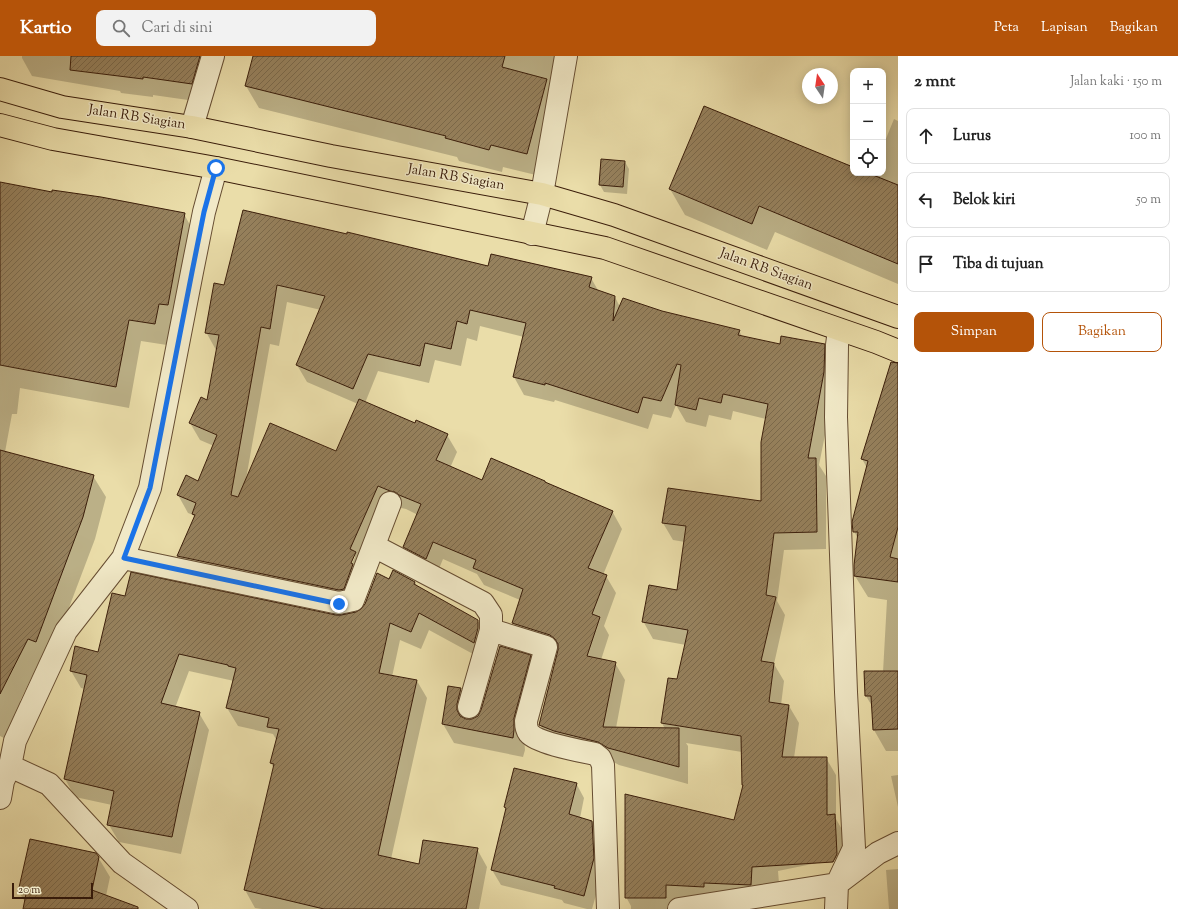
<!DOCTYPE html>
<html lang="id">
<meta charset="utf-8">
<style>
:root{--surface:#fff;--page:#f2f2f2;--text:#222;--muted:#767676;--line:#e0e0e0;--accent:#b45309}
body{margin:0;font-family:"Sorts Mill Goudy",serif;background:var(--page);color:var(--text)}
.controls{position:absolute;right:12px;top:12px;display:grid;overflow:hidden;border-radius:8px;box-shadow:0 2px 10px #0003}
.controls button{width:36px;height:36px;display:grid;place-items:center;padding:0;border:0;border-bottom:1px solid var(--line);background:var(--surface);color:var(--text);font:20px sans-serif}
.compass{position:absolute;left:802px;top:12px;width:36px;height:36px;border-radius:50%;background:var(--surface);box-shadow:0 2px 10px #0003;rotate:347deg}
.scale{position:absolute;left:12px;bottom:10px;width:81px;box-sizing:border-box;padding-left:4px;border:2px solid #3a1d0a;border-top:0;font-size:11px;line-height:14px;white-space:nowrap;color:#3a1d0a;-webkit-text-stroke:3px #f1e9c7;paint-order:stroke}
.stop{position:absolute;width:12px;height:12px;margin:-9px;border:3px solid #1a73e8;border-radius:50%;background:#fff}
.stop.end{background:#1a73e8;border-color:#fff;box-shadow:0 1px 4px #0008}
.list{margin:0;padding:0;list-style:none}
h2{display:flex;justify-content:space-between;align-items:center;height:52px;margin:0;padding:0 16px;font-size:17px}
h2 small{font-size:13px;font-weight:400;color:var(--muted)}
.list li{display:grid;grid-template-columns:26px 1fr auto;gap:12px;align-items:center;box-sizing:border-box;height:56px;margin:0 8px 8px;padding:0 8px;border:1px solid var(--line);border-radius:8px}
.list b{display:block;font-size:15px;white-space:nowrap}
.list em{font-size:13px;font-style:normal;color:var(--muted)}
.actions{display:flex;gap:8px;padding:12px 16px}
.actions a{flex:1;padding:9px 0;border:1px solid var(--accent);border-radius:8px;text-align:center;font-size:14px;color:var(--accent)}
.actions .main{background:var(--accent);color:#fff}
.icon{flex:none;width:22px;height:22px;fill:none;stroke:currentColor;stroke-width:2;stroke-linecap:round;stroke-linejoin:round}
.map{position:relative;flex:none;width:898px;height:853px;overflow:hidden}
header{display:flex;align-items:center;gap:24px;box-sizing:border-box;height:56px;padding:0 20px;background:var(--accent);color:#fff}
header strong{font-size:19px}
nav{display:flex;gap:22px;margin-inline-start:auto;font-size:14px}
.search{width:280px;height:36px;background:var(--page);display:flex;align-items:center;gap:10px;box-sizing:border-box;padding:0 14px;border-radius:8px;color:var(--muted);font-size:15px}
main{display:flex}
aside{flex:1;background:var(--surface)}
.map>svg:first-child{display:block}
.shadow{fill:#0003;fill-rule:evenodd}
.building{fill:url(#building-hatch);stroke:#3a1d0a}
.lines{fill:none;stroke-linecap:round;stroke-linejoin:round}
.minor-casing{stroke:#664d32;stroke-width:24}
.highway-casing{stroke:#3a1d0a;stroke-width:24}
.minor{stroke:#f1e9c7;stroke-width:22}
.highway{stroke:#eadda9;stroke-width:22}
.route{stroke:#1a73e8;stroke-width:5}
.labels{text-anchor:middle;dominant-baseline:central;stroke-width:3;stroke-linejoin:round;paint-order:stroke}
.street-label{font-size:14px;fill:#3a1d0a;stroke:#f1e9c7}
</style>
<header>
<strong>Kartio</strong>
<div class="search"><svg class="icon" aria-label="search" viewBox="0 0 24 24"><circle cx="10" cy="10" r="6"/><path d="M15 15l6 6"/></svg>Cari di sini</div>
<nav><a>Peta</a><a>Lapisan</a><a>Bagikan</a></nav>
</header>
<main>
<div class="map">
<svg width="898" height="853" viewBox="0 0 898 853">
<defs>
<pattern id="building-hatch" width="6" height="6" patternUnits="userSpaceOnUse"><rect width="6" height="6" fill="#96815d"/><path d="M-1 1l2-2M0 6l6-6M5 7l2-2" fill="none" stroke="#7b694b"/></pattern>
</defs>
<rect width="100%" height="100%" fill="#eadda9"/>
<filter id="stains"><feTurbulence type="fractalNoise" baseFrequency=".005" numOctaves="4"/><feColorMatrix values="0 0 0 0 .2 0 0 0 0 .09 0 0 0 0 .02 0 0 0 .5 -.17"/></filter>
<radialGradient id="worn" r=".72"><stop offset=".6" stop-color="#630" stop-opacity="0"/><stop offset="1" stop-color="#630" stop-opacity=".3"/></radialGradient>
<path class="shadow" d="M22 0H214L202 46 153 39V41L121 37 120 35 32 20 22 2Z
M254 0H568L540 120 503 111 502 116 459 105 457 101 259 52 246 30Z
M894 63 898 65V228L775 176 767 194 685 159 670 133 853 112V117H866L871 119 872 117H883V90Z
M625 106 629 113 627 138 604 136 600 129Z
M0 127 184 158 196 180 167 289 141 285 129 352 20 332 17 358H12L5 396 93 420 106 441 95 483 48 607 40 604 20 645 22 649 4 682 0 680Z
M488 211 591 222 599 236 615 241 620 251 661 256 739 275 742 280 780 289H824L834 306V334L819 409 826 420V493L784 494 777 545 785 559 774 608 784 625 781 649 789 650 799 667 794 702H826L836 719V763L844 777 846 801 778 815 779 827 761 828V846L718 853H631V850L626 841 735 765 744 730 742 696 686 687 688 690V728L619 709 608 703 550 686 540 669 559 596 523 585 513 567 520 544 484 529 477 518 443 503 436 520 414 508 404 491 418 459 406 453 401 452 388 446 353 550 188 518 178 500 195 462 193 459 188 457 178 439 198 426 214 390 200 384 190 367 208 345 217 294H216L206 276 225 230ZM287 246 321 254 297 309 307 326 358 348 337 396 246 423 270 288 279 290ZM480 270 524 281 514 321 524 339 554 346 555 344 648 373 653 358 671 362 676 349 686 366 706 371 709 359 731 364 733 355 766 363 762 446 663 467 673 484 685 486 678 535 643 565 653 583 686 589 678 624 669 623 662 667 665 673 616 672 625 624 615 607 601 604 609 579 604 570 616 537 606 520 603 519 622 473 612 455 546 427 545 425H482L450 412 457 396 447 379 415 369 365 347 378 315 429 327 435 304 461 310 467 282 477 285ZM355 496V501L350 512 348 511Z
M898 337V695H886L874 674 872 650 866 640 883 616 887 544 868 541 855 520 858 483 854 475 867 412 862 403Z
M390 524 415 526 418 532 478 565 488 582 484 604 429 574 421 593 400 584 392 621 417 625 427 642 391 803 420 809 477 793 487 811 479 853H262L255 852 245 834 274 713 271 707 277 685 273 678 238 670 227 652 234 625 189 615 175 652 199 657 209 674 181 798 119 786 109 769 112 749 75 741 65 723 85 633 81 632 71 615 99 597 126 541 336 560 356 557 362 554Z
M530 600 541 619 524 681 525 694 523 701 454 687 443 668 449 631 461 633 472 652 468 664H473L479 660 482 655ZM458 647 468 664H465L456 648Z
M898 719V751L891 720Z
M576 727 584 742 580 762 592 765 600 780 602 818 592 853H587L564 847 562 844 501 829 492 814 507 753 505 751Z
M98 801 110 821 106 840 139 853H24L25 846 19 836Z
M898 813V853H889L886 814Z"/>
<path class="building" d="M71 0H200L192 28 143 21V23L70 14Z
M253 0H505L502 11 547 23 527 98 491 89 489 94 445 82 446 80 245 30Z
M704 50 853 111V117H868L898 129V208L759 150 752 168 669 133Z
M601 103 625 105 623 131 599 129Z
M0 126 52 136V134L101 141 185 157 168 249 159 248 155 268 129 264 116 331 0 309Z
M243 154 347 178V176L488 210 491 198 592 221 589 231 615 240 613 265 623 242 662 255 740 274 738 279 780 288 781 280 825 288 824 316 808 402H816L817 476 774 477 766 539 776 541 761 605 774 607 769 646 789 649 782 701H827V759L835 758 837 798 833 806 752 811 751 829 704 827V831L666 829V842H625V738L734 764 743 729H742L741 680 661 667 668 622 677 623 688 574 642 566 649 529 677 534 686 470 662 467 668 432 761 445V386L768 348 723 338 721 347 699 342 696 354 675 349 681 309 677 308 661 345 643 341 638 357 545 327V329L513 321 526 267 470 254 467 268 457 265 451 293 425 287 420 310 368 298 353 333 296 309 325 240 277 229 270 273 261 271 231 439 238 441 270 367 336 395 359 343 415 367 416 364 448 378 436 404 482 424 491 402 545 425V426L613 455 588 512 607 519 592 558 600 561 587 600 616 606 603 671 679 672V711L608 692 598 686 554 675 539 669 558 594V588L555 583 550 579 512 567 523 533 473 512 476 504 433 486 426 503 403 491 421 448 399 439 395 436 390 435 378 430 350 493 356 496 351 507 353 508 344 533 339 534 177 500 195 459 192 458 196 447 177 439 186 419 198 425 217 379 189 367 201 341 207 344 219 279 205 277 214 227 224 229Z
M891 306 898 307V471L890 501 898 503V526L854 520V509L858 476H853L852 466 868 405 861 403Z
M0 394 94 419 83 461 36 586 28 583 0 638Z
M393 514 415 526 414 528 478 564V572L474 587 419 557 411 576 390 567 379 617 417 624 378 799 419 808 423 784 478 792 466 853H324L244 834 274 708 270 707 279 673 267 671 269 662 226 652 236 612 228 610V609L179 598 161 647 200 656 179 747 172 781 107 769 114 735 64 723 87 619 70 615 75 590 98 596 112 537 125 540 131 516 336 559H341L356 556 361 553 365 548 377 517 389 523Z
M500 590 531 599 514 662V674L513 682 442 668 448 630 461 632 457 648V654L460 660 466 663H472L478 660 481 654Z
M864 615H898V673L873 674 871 640H865Z
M514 712 577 727 569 758 592 765 594 802 584 840 554 832 555 830 491 814 506 752 504 751Z
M30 783 96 797 99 801 92 834 138 851V853H23L26 838 18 836Z"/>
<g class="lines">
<g class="minor-casing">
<path id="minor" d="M192 71 213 0
M532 178 542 138 566 0
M374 490 483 547 491 559V574L469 651
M123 502 339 547 353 544 390 447
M491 574 546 591 526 665C526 669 526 673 529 677 537 687 581 695 595 698L600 702 603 709 608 853
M10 710 49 728 122 807 187 853
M0 742 3 725 10 710 15 685 66 575 123 502 150 432 192 216 204 156 216 112
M679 853 837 828 878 797 898 787
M836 853 837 828 854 792 846 636 836 361 837 289 839 274"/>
</g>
<g class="highway-casing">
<path id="highway" d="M0 33 62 51 192 71 331 100 542 138 614 159 898 261
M0 69 53 83 216 112 605 192 876 286 898 295"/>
</g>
<use href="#minor" class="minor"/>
<use href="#highway" class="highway"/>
</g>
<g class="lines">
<path class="route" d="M216 112 204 156 192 216 150 432 124 502 339 548"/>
</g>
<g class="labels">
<g class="street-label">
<text transform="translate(137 62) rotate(9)">Jalan RB Siagian</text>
<text transform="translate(456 122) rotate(10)">Jalan RB Siagian</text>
<text transform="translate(766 214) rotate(20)">Jalan RB Siagian</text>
</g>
</g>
<rect width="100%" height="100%" filter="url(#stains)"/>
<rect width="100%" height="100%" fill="url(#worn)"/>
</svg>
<div class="controls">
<button>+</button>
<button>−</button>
<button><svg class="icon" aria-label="locate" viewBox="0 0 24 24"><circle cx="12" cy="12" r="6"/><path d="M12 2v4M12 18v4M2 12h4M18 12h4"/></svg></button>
</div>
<svg class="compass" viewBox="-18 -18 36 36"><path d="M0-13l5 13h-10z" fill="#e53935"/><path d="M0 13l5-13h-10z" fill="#767676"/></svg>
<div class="scale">20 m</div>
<div class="stop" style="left:216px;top:112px"></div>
<div class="stop end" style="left:339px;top:548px"></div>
</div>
<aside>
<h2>2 mnt<small>Jalan kaki · 150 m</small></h2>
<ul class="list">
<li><svg class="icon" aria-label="ahead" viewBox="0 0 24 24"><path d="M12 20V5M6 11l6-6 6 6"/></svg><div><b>Lurus</b></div><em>100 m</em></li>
<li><svg class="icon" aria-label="left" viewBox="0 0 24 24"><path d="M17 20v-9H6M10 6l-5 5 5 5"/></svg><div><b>Belok kiri</b></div><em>50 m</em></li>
<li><svg class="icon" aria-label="arrive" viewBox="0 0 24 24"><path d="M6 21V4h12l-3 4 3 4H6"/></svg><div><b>Tiba di tujuan</b></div></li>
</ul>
<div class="actions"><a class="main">Simpan</a><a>Bagikan</a></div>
</aside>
</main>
